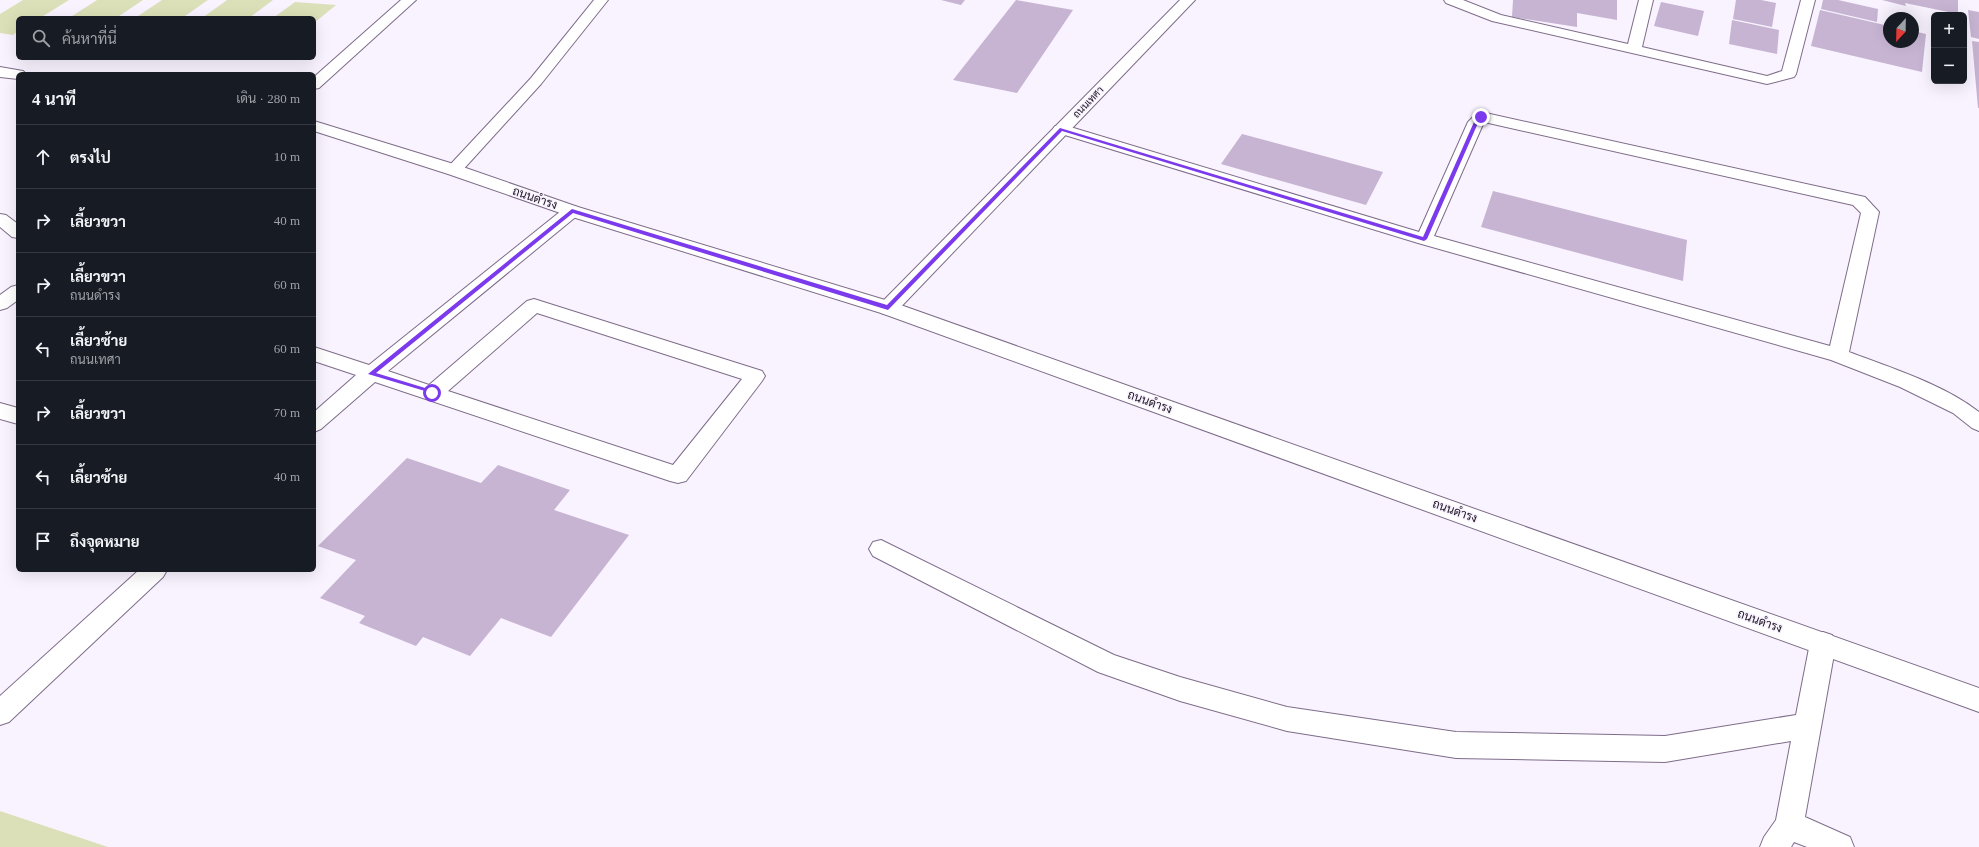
<!DOCTYPE html>
<html lang="th">
<meta charset="utf-8">
<style>
:root{--surface:#171b24;--page:#20242c;--text:#f1f3f6;--muted:#9ea1a6;--line:#363941}
body{margin:0;font-family:"Times New Roman",Sarabun,serif;background:var(--page);color:var(--text)}
.controls{position:absolute;right:12px;top:12px;display:grid;overflow:hidden;border-radius:6px;box-shadow:0 4px 16px #0002}
.controls button{width:36px;height:36px;display:grid;place-items:center;padding:0;border:0;border-bottom:1px solid var(--line);background:var(--surface);color:var(--text);font:20px sans-serif}
.compass{position:absolute;left:1883px;top:12px;width:36px;height:36px;border-radius:50%;background:var(--surface);box-shadow:0 4px 16px #0002;rotate:202deg}
.stop{position:absolute;width:12px;height:12px;margin:-9px;border:3px solid #7c3aed;border-radius:50%;background:#fff}
.stop.end{background:#7c3aed;border-color:#fff;box-shadow:0 1px 4px #0008}
.list{margin:0;padding:0;list-style:none}
h2{display:flex;justify-content:space-between;align-items:center;height:52px;margin:0;padding:0 16px;font-size:17px}
h2 small{font-size:13px;font-weight:400;color:var(--muted)}
.list li{display:grid;grid-template-columns:26px 1fr auto;gap:12px;align-items:center;box-sizing:border-box;height:64px;padding:0 16px;border-top:1px solid var(--line)}
.list b{display:block;font-size:15px;white-space:nowrap}
.list p{margin:0;font-size:13px;white-space:nowrap;color:var(--muted)}
.list em{font-size:13px;font-style:normal;color:var(--muted)}
.icon{flex:none;width:22px;height:22px;fill:none;stroke:currentColor;stroke-width:2;stroke-linecap:round;stroke-linejoin:round}
.map{position:relative;flex:none;width:1979px;height:847px;overflow:hidden}
.search{position:absolute;background:var(--surface);box-shadow:0 4px 16px #0002;left:16px;top:16px;width:300px;height:44px;display:flex;align-items:center;gap:10px;box-sizing:border-box;padding:0 14px;border-radius:6px;color:var(--muted);font-size:15px}
.panel{position:absolute;background:var(--surface);box-shadow:0 4px 16px #0002;left:16px;top:72px;width:300px;height:500px;border-radius:6px}
.map>svg:first-child{display:block}
.green{fill:#dce0b8}
.building{fill:#c6b4d2}
.lines{fill:none;stroke-linecap:round;stroke-linejoin:round}
.lane-casing{stroke:#7e6d89;stroke-width:2}
.street-casing{stroke:#7e6d89;stroke-width:2}
.secondary-casing{stroke:#7e6d89;stroke-width:2}
.lane{fill:#fff;fill-rule:evenodd}
.street{fill:#fff;fill-rule:evenodd}
.secondary{fill:#fff;fill-rule:evenodd}
.route{fill:#7c3aed}
.labels{text-anchor:middle;dominant-baseline:central;stroke-width:3;stroke-linejoin:round;paint-order:stroke}
.far-street-label{font-size:10px;fill:#1d1722;stroke:#f9f2ff}
.street-label{font-size:12px;fill:#1d1722;stroke:#f9f2ff}
</style>
<div class="map">
<svg width="1979" height="847" viewBox="0 0 1979 847">
<rect width="100%" height="100%" fill="#f9f2ff"/>
<path class="green" d="M23 0H69L40 18H18V31L13 35 0 33V14Z
M97 0H143L116 18H69Z
M162 0H208L182 18H135Z
M227 0H273L249 18H202Z
M295 2 336 5 314 23V18H273Z
M0 811 108 847H0Z"/>
<path class="building" d="M941 0H965L961 5Z
M1016 0 1073 10 1017 93 953 80Z
M1513 0H1617V20L1577 13V27L1512 17Z
M1736 0H1761L1776 3 1772 27 1733 19Z
M1823 0H1838L1878 9 1877 22 1821 9Z
M1882 0H1958V14L1905 3 1906 6Z
M1661 2 1704 11 1698 36 1654 26Z
M1820 10 1889 26V42H1913V31L1926 34 1922 72 1811 46Z
M1968 10 1979 12V39L1971 37Z
M1732 20 1779 30 1777 54 1729 44Z
M1972 41 1979 42V108H1978Z
M1242 134 1383 172 1366 205 1221 164Z
M1493 191 1687 240 1683 281 1481 227Z
M407 458 481 483 498 465 570 490 554 510 629 535 551 637 501 618 470 656 423 637 416 646 359 623 365 616 320 598 356 560 318 546Z"/>
<g class="lines">
<g class="lane-casing">
<path id="lane" d="M401 0H416L319 88 314 89V77Z
M594 0H608L541 84 460 173 454 175 448 173 446 170 448 167 531 78Z
M1444 0H1463L1501 15 1628 44 1639 0H1653L1642 47 1767 76 1782 71 1801 0H1815L1796 74 1794 77 1767 84 1492 21 1446 3Z
M1481 112 1865 197 1879 212 1849 352C1891 368 1943 384 1979 412V431L1972 428 1953 413 1900 387 1831 360 1418 243 1055 132 1053 129 1055 126H1067L1419 232 1468 122 1476 114ZM1484 122 1853 205 1861 213 1830 346 1434 236Z
M572 206 578 207 581 211 578 215 388 371 429 385 527 301 534 299 762 371 765 376 762 381 686 481 678 483 670 481 375 382 321 429 314 432V412L356 375 314 361V347L369 365 566 207ZM537 313 742 379 673 465 448 391Z
M0 214 6 215 18 224V238L12 237 0 227Z
M18 285V300L7 308 0 310V295L11 287Z
M0 403 18 408V424L0 419Z
M881 540 1114 655 1180 677 1287 707 1456 732 1665 736 1796 715 1810 643 1814 635 1823 632 1832 635 1836 643 1805 817 1850 837 1854 847H1807L1794 842 1791 847H1760L1764 837 1776 820 1791 741 1665 762 1456 758 1287 731 1180 701 1098 672 873 556 869 549 873 542Z
M139 570H167L163 577 9 722 0 725V696Z"/>
</g>
<g class="street-casing">
<path id="street" d="M1180 0H1195L895 313 888 315 881 313 878 308 881 303Z"/>
</g>
<g class="secondary-casing">
<path id="secondary" d="M0 67 23 71 26 74H18V79L0 77Z
M314 121 460 166 578 207 895 303 1979 688V712L881 313 566 215 448 174 314 131Z"/>
</g>
<use href="#lane" class="lane"/>
<use href="#street" class="street"/>
<use href="#secondary" class="secondary"/>
</g>
<path class="route" d="M1480 116 1484 117 1478 123 1427 239 1424 241 1062 131 888 310 573 213 376 373 435 391V394L368 374 572 209 887 305 1060 128 1423 237 1474 122Z"/>
<g class="labels">
<g class="far-street-label">
<text transform="translate(1088 102) rotate(-46)">ถนนเทศา</text>
</g>
<g class="street-label">
<text transform="translate(535 198) rotate(19)">ถนนดำรง</text>
<text transform="translate(1150 402) rotate(20)">ถนนดำรง</text>
<text transform="translate(1455 511) rotate(20)">ถนนดำรง</text>
<text transform="translate(1760 621) rotate(20)">ถนนดำรง</text>
</g>
</g>
</svg>
<div class="controls">
<button>+</button>
<button>−</button>
</div>
<svg class="compass" viewBox="-18 -18 36 36"><path d="M0-13l5 13h-10z" fill="#e53935"/><path d="M0 13l5-13h-10z" fill="#9ea1a6"/></svg>
<div class="stop" style="left:432px;top:393px"></div>
<div class="stop end" style="left:1481px;top:117px"></div>
<div class="search"><svg class="icon" aria-label="search" viewBox="0 0 24 24"><circle cx="10" cy="10" r="6"/><path d="M15 15l6 6"/></svg>ค้นหาที่นี่</div>
<section class="panel">
<h2>4 นาที<small>เดิน · 280 m</small></h2>
<ul class="list">
<li><svg class="icon" aria-label="ahead" viewBox="0 0 24 24"><path d="M12 20V5M6 11l6-6 6 6"/></svg><div><b>ตรงไป</b></div><em>10 m</em></li>
<li><svg class="icon" aria-label="right" viewBox="0 0 24 24"><path d="M7 20v-9h11M14 6l5 5-5 5"/></svg><div><b>เลี้ยวขวา</b></div><em>40 m</em></li>
<li><svg class="icon" aria-label="right" viewBox="0 0 24 24"><path d="M7 20v-9h11M14 6l5 5-5 5"/></svg><div><b>เลี้ยวขวา</b><p>ถนนดำรง</p></div><em>60 m</em></li>
<li><svg class="icon" aria-label="left" viewBox="0 0 24 24"><path d="M17 20v-9H6M10 6l-5 5 5 5"/></svg><div><b>เลี้ยวซ้าย</b><p>ถนนเทศา</p></div><em>60 m</em></li>
<li><svg class="icon" aria-label="right" viewBox="0 0 24 24"><path d="M7 20v-9h11M14 6l5 5-5 5"/></svg><div><b>เลี้ยวขวา</b></div><em>70 m</em></li>
<li><svg class="icon" aria-label="left" viewBox="0 0 24 24"><path d="M17 20v-9H6M10 6l-5 5 5 5"/></svg><div><b>เลี้ยวซ้าย</b></div><em>40 m</em></li>
<li><svg class="icon" aria-label="arrive" viewBox="0 0 24 24"><path d="M6 21V4h12l-3 4 3 4H6"/></svg><div><b>ถึงจุดหมาย</b></div></li>
</ul>
</section>
</div>
